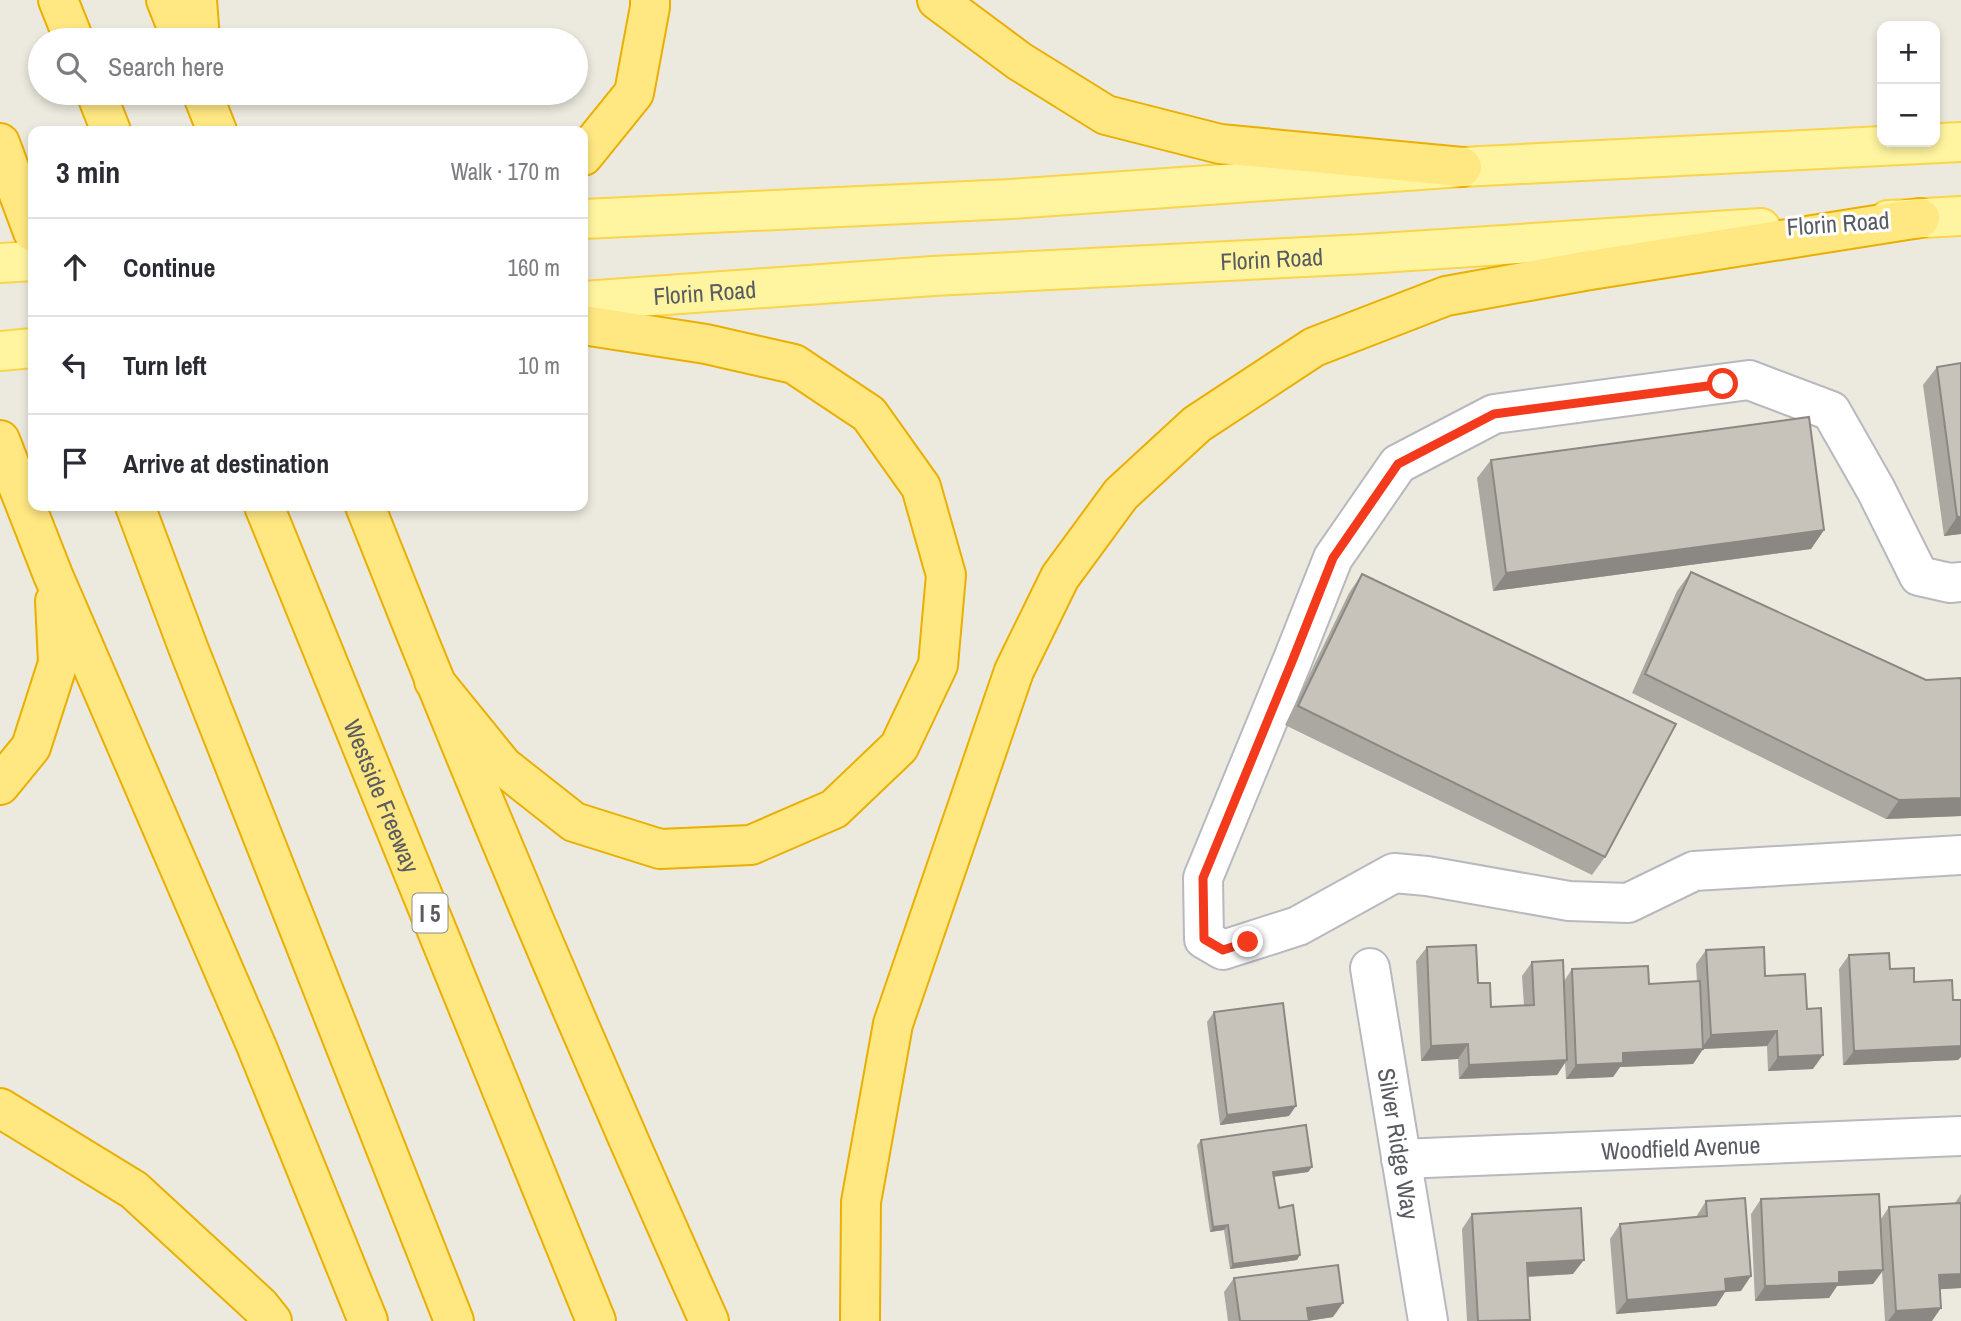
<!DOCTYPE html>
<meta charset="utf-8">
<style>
:root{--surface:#fff;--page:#f2f2f3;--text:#2b2b33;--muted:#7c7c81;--line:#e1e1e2}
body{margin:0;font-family:"Archivo Narrow",sans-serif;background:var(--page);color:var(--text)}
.controls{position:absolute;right:21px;top:21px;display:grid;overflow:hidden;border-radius:14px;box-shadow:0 4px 10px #0003}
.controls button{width:63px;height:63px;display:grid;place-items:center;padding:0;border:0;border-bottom:2px solid var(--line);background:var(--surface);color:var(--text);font:35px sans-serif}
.stop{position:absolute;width:21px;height:21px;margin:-16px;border:5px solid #f43a1c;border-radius:50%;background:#fff}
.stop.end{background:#f43a1c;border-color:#fff;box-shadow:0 2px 7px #0008}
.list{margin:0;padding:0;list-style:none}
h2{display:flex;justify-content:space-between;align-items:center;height:91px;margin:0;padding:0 28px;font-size:30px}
h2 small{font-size:23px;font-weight:400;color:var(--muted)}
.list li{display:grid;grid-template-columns:46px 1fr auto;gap:21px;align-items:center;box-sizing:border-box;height:98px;padding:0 28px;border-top:2px solid var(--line)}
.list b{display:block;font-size:26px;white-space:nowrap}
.list em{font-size:23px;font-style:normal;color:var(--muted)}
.icon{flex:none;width:38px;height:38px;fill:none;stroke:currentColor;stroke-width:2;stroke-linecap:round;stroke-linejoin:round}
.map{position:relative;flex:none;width:1961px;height:1321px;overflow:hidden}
.search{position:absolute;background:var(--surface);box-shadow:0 4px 10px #0003;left:28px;top:28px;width:560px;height:77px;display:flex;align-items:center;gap:18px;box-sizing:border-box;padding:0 24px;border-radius:38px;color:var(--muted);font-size:26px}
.panel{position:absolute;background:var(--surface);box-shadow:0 4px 10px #0003;left:28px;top:126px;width:560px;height:385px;border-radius:14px}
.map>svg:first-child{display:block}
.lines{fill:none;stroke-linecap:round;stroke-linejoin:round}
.minor-casing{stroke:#b7b9bf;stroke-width:42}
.major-casing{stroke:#fad449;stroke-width:42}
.highway-casing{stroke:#eaaf00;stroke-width:42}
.minor{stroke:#fff;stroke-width:38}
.major{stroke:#fff5a0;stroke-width:38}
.highway{stroke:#ffe782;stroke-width:38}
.wall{fill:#aba8a1}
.shaded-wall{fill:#8b8883}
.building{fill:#c7c3bb;stroke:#8b8883;stroke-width:2}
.route{stroke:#f43a1c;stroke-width:9}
.labels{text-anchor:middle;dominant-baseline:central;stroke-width:6;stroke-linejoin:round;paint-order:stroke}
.shield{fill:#fff;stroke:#8a8c90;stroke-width:2}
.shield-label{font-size:23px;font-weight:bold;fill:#585b61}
.street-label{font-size:24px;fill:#585b61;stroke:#fff}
</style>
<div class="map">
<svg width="1961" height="1321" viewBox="0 0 1961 1321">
<rect width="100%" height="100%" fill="#eceade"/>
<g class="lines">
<g class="minor-casing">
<g id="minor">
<path d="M1961 582 1950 583 1919 576 1876 490 1831 411 1749 380 1494 414 1398 464 1333 558 1293 659 1203 878 1204 939 1223 950 1298 926 1394 873 1427 876 1569 901 1628 903 1694 871 1961 855"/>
<path id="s1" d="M1370 968 1428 1321"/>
<path id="s2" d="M1401 1159 1961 1136"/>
</g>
</g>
<g class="major-casing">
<g id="major">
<path d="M583 219 1011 199 1462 167 1961 142"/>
<path d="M1888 220 1961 216"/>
<path d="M0 263 33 261"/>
<path id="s3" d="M583 301 933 276 1365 254 1761 228"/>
<path d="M0 351 33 348"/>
</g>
</g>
<g class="highway-casing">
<g id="highway">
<path d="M58 0 74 40"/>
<path d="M166 0 182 40"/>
<path d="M197 0 200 40"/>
<path d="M937 0 1019 61 1106 115 1220 144 1462 167"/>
<path d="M96 93 111 131"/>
<path d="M202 93 217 131"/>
<path d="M0 143 33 232"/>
<path d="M583 156 634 93 650 7V0"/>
<path d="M0 440 53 575 256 1045 368 1321"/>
<path d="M135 506 189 650 454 1321"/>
<path id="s4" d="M264 506 596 1321"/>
<path d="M365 506C473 780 588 1052 709 1321"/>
<path d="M434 681 503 766 574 822 660 849 751 845 834 809 899 747 938 665 946 575 921 487 869 414 794 364 706 344 583 325"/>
<path d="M0 785 31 747 58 663 55 601"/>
<path d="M0 1108 134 1190 260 1306 272 1321"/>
<path d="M860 1321 861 1202 893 1024 1014 671 1060 577 1121 494 1197 424 1314 347 1446 296 1584 271 1920 218"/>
</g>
</g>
<use href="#minor" class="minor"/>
<use href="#major" class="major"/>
<use href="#highway" class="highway"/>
</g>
<path class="wall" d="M1937 367 1961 534 1944 536 1923 385Z
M1491 460 1824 530 1811 549 1493 591 1477 478Z
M1691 572 1961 816 1886 819 1632 693 1677 591Z
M1362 574 1605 857 1592 875 1285 725 1349 593Z
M1427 947 1478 983 1491 1007 1524 1006 1522 976 1532 962 1564 981 1572 969 1649 984 1697 981 1696 964 1706 950 1765 976 1807 1009 1813 1069 1768 1071 1767 1046 1703 1049 1693 1064 1620 1067 1613 1077 1566 1079 1565 1062 1557 1075 1459 1079 1458 1059 1421 1061 1416 961Z
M1849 955 1890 969 1953 1000 1958 1060 1843 1065 1839 969Z
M1214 1012 1289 1116 1220 1125 1207 1022Z
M1201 1140 1312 1167 1308 1172 1274 1177 1279 1208 1297 1260 1230 1269 1224 1230 1210 1232 1197 1145Z
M1961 1194V1288L1940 1289 1932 1321H1885L1882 1272 1873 1284 1837 1286 1829 1298 1755 1301 1751 1214 1761 1199 1881 1219 1889 1207 1955 1203Z
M1706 1201 1741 1291 1725 1292 1716 1306 1616 1314 1610 1239 1620 1224 1696 1217Z
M1472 1214 1573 1274 1528 1277 1530 1321H1467L1462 1229Z
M1234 1278 1333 1317 1308 1321H1228L1224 1292Z"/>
<path class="shaded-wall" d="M1957 517H1961V534L1944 536Z
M1824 530 1811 549 1493 591 1506 573Z
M1961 798V816L1886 819 1899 800Z
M1777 1031 1767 1046 1701 1049 1711 1035Z
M1468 1044 1458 1059 1421 1061 1431 1046Z
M1961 1046V1057L1958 1060 1843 1065 1854 1051Z
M1703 1049 1693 1064 1620 1067 1613 1077 1566 1079 1576 1065 1623 1053Z
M1823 1055 1813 1069 1768 1071 1778 1057Z
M1567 1060 1557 1075 1459 1079 1469 1065Z
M1296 1106 1289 1116 1220 1125 1227 1115Z
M1312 1167 1308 1172 1270 1177 1273 1172Z
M1228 1225 1224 1230 1210 1232 1213 1227Z
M1300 1255 1297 1260 1230 1269 1233 1264Z
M1584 1260 1573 1274 1517 1277 1527 1263Z
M1883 1270 1873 1284 1837 1286 1829 1298 1755 1301 1765 1286 1839 1272Z
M1961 1274V1288L1929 1290 1939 1275Z
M1751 1276 1741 1291 1725 1292 1716 1306 1616 1314 1627 1300 1725 1279Z
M1343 1303 1333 1317 1307 1321V1308Z
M1941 1308 1932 1321H1888L1896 1311Z"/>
<path class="building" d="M1961 363V517H1957L1937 367Z
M1809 417 1824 530 1506 573 1491 460Z
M1691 572 1926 680 1961 678V798L1899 800 1645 674Z
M1362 574 1676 724 1605 857 1298 706Z
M1476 945 1478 983H1490L1491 1007 1534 1005 1532 962 1563 960 1567 1060 1469 1065 1468 1044 1431 1046 1427 947Z
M1764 947 1765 976 1805 974 1807 1009 1821 1008 1823 1055 1778 1057 1777 1031 1711 1035 1706 950Z
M1889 953 1890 969 1914 968V982L1952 980 1953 1000H1961V1046L1854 1051 1849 955Z
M1648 966 1649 984 1700 981 1703 1049 1623 1053V1063L1576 1065 1572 969Z
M1283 1003 1296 1106 1227 1115 1214 1012Z
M1306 1125 1312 1167 1273 1172 1279 1208 1293 1205 1300 1255 1233 1264 1228 1225 1213 1227 1201 1140Z
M1879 1194 1883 1270 1839 1272V1283L1765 1286 1761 1199Z
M1745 1198 1751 1276 1725 1279 1726 1291 1627 1300 1620 1224 1707 1216 1706 1201Z
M1961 1203V1274L1939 1275 1941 1308 1896 1311 1889 1207Z
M1581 1208 1584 1260 1527 1263 1530 1320 1478 1321 1472 1214Z
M1338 1265 1343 1303 1307 1308 1309 1321H1240L1234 1278Z"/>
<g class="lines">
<path class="route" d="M1248 942 1223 950 1204 939 1203 878 1293 659 1333 558 1398 464 1494 414 1723 384"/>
</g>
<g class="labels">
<rect class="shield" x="412.5" y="893.5" width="35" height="39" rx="5"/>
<g class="shield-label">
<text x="430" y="913">I 5</text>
</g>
<g class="street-label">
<text transform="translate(1838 223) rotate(-4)">Florin Road</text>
<text stroke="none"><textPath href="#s3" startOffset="690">Florin Road</textPath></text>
<text stroke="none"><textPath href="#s3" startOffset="122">Florin Road</textPath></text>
<text stroke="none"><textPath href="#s4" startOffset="313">Westside Freeway</textPath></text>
<text stroke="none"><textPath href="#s1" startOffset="178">Silver Ridge Way</textPath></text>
<text stroke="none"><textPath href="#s2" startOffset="280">Woodfield Avenue</textPath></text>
</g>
</g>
</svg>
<div class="controls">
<button>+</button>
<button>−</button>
</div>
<div class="stop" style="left:1723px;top:384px"></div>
<div class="stop end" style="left:1248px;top:942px"></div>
<div class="search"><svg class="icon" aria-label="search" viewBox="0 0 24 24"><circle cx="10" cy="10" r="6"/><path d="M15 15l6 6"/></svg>Search here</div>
<section class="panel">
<h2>3 min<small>Walk · 170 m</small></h2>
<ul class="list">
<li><svg class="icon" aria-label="ahead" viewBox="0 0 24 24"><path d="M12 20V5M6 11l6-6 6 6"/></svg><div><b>Continue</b></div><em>160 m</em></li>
<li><svg class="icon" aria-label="left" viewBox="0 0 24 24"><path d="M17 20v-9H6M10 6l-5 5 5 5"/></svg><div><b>Turn left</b></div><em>10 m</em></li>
<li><svg class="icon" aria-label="arrive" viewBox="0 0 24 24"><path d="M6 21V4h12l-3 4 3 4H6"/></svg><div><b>Arrive at destination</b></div></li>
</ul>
</section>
</div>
